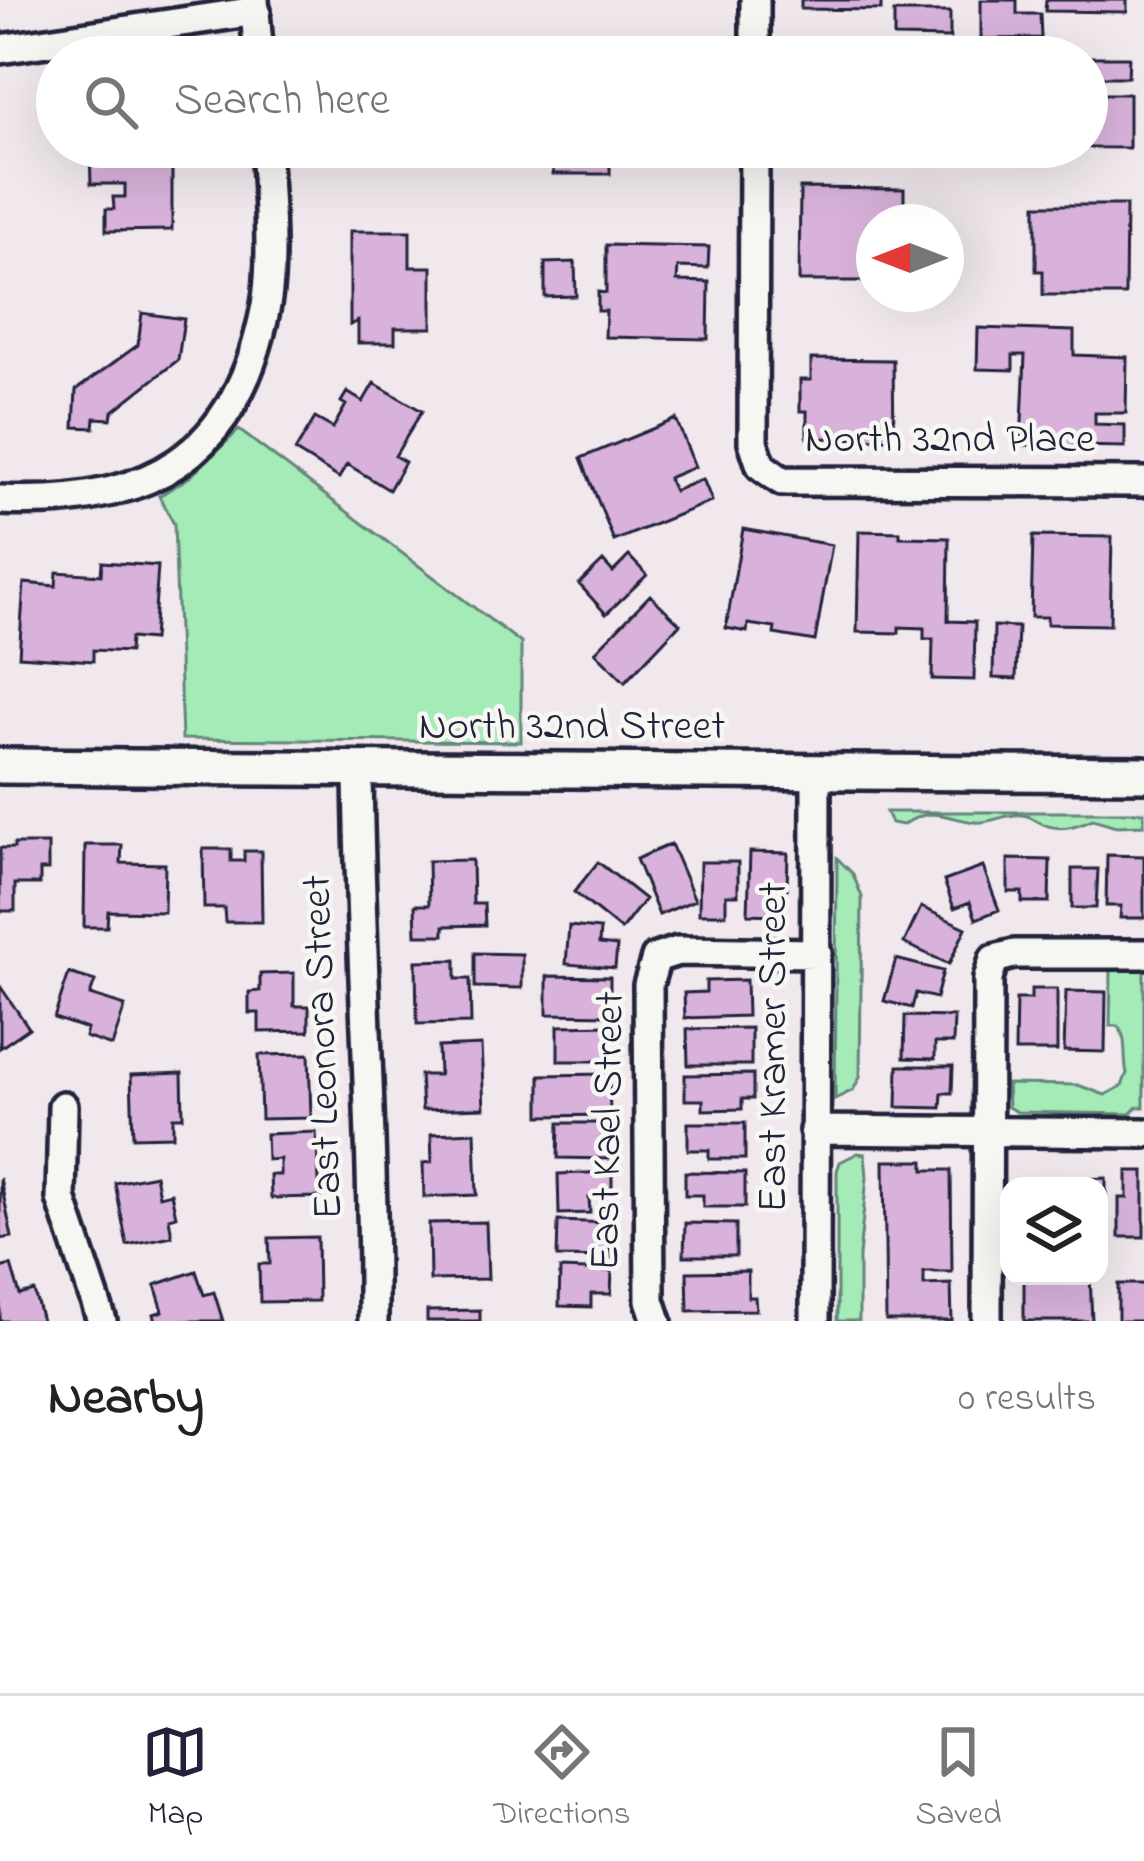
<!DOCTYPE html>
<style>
:root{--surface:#fff;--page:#f6f6f6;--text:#222;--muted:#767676;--line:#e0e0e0;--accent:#22223b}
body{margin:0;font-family:"Indie Flower",sans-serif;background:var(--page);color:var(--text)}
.controls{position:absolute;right:36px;bottom:36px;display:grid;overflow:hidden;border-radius:24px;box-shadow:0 12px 48px #0002}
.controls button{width:108px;height:108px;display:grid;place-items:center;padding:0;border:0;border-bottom:3px solid var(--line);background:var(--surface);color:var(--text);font:60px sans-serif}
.compass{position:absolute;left:856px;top:204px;width:108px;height:108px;border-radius:50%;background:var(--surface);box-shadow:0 12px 48px #0002;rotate:270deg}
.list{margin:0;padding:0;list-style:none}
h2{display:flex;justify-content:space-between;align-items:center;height:156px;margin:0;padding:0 48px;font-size:51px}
h2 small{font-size:39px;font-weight:400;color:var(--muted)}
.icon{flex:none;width:66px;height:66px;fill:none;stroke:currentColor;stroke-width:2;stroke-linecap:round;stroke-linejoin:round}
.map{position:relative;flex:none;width:1144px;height:1321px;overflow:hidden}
.search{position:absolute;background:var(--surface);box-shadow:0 12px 48px #0002;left:36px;right:36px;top:36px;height:132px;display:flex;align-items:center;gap:30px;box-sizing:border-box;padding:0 42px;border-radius:66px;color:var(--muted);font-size:45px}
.sheet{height:372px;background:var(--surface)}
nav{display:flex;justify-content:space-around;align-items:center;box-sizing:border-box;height:168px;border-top:3px solid var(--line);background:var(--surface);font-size:33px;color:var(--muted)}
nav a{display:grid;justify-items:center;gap:6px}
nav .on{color:var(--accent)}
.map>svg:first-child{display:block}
.green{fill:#a5ebb8;stroke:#64867a;stroke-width:3}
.building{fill:#d8b2db;stroke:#22223b;stroke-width:3}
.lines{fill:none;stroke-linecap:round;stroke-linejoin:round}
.minor-casing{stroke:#22223b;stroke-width:36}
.tertiary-casing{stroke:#22223b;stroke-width:42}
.minor{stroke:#f6f6f2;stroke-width:27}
.tertiary{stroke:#f6f6f2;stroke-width:33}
.labels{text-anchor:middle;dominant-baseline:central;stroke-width:9;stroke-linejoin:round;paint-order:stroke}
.street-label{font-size:42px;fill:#22223b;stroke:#f6f6f2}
</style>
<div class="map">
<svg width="1144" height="1321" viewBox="0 0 1144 1321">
<rect width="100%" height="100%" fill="#f0e8ed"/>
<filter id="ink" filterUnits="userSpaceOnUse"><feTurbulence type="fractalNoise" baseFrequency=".00833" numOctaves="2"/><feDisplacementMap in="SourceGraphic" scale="24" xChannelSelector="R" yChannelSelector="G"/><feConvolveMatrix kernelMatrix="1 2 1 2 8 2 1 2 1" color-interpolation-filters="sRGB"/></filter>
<g filter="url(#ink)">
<path class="green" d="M239 430 521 643V742L182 739 174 524 159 496 191 476Z
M886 812H1144V825L1116 826 1093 819C1076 826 1059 833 1039 822 1031 818 1032 816 1022 815 1006 813 990 824 975 822 944 818 933 805 903 825L891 823Z
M837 858 853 874 862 897 860 1077 853 1090 835 1099Z
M1111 970H1144V1107H1137L1130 1114 1017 1112 1008 1107 1007 1084 1078 1085 1105 1095 1122 1086 1127 1073C1123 1058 1128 1038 1118 1026H1110Z
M858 1153 865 1154 867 1177 859 1256V1321H837V1171L840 1162Z"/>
<path class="building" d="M801 0H881V10L801 9Z
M981 0H1017V14H1040L1041 38 981 39Z
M1046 0H1127V12L1045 11Z
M894 12H950V38L894 37Z
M606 52H710V57H606Z
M803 55H903V57H803Z
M1024 57H1129L1128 77H1095V94H1129V148L1026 147H1087V57Z
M90 147H172V230L106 231V209H114L113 197H125V184H91Z
M362 147H437V157L362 158Z
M554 147 610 148V174H553Z
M800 188 904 189V222H874V281H799Z
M1036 205H1126L1125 295H1043V271H1036Z
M350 231H410V267H432V328H395V343H358V321L350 325Z
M606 245 709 247 708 268 678 267 677 281 709 282 708 339 605 337 606 311H598V292L606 293Z
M575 262 576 296 545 297V263Z
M142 313 184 319 178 360 112 412 111 419 95 418 94 428 74 427 76 390 138 345Z
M978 328 1074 331V355L1127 357 1126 413H1095V424L1125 425V447L1021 445 1025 355H1013V370L977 369Z
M811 359 893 360 894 439 807 438V411H800V380H811Z
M374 383 422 411 395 456 405 462 389 490 347 464 339 478 295 451 315 418 333 428 346 405 341 402 347 392 363 402Z
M676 419 695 467 668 478 674 491 703 479 712 501 614 541 581 458Z
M743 529 832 545 815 641 774 634 775 628 748 624 747 632 726 628Z
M859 531 900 532V537L949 538 948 621 975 622 974 680 932 679 933 639H924V628L899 627V633L857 632Z
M1033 536 1112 537 1110 625 1047 624V617H1031Z
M629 556 647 575 606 614 579 584 603 561 613 572Z
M102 562 158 566 153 640 130 638 129 652 93 650V661L19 656 24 583 56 586 57 572 101 575Z
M650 595 680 624 625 682 595 652Z
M994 626 1018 627 1016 679 993 678Z
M14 844H48V870H40V884H15V911H0V848H14Z
M671 844 695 900 659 915 636 859Z
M85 845H122L121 863 165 864 164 912 108 911 107 927H84Z
M203 849H231V861H244V851H261L262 922H225L224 908H204Z
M750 852 788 853 787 889H775L774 915 748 914Z
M1107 855 1144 856V918H1120L1121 906H1106Z
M1008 859 1050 860 1049 902H1022V892H1008Z
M472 860 473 904H484L485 925 444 926V935H416L415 905H429L428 861Z
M598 862 645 899 621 930 574 892Z
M700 862H738V895H726V914H699Z
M983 867 999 910 976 919 970 902 954 908 944 881Z
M1072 869H1098L1096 908H1072Z
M921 907 966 928 949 964 904 943Z
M569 926 600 929 599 944 617 946 615 968 566 964Z
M475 953 522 954V988L475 987Z
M896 959 943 971 936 998 916 993 912 1008 884 1001Z
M456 960V979H470L471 1023 417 1024 416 961Z
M69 973 95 981 90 995 125 1006 112 1046 85 1037 87 1029 54 1018Z
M294 973V1006H309V1031L259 1032V1013H249V992L260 991V974Z
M547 976 610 977V1015L547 1014Z
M746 980 747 1016 685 1018 684 993 706 992V981Z
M0 986 29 1028 0 1048Z
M1031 989H1057V1051H1015L1016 999H1031Z
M1066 991 1106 992 1105 1052 1064 1051Z
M905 1016 954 1017 953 1043H935V1059L904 1058Z
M610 1025V1061H558V1026Z
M751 1028V1065H688L687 1029Z
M481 1045 484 1108 422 1110 420 1075H439L438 1047Z
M309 1054 311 1118 261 1119 259 1055Z
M898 1066H953L952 1093H942L941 1108 897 1107Z
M182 1073 183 1117H173V1136L133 1137 131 1075Z
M609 1074 610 1115 540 1116V1075Z
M753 1074V1099H742V1109L703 1110V1100H685V1075Z
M559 1123H609L608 1159 558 1158Z
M688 1123H745V1159H709V1150H688Z
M316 1132 320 1197 271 1198 270 1175H280V1159L267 1160 266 1134Z
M475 1132 477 1195 424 1197 423 1163 432 1162 431 1134Z
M884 1161H924V1170H951L952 1272H924V1285L951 1284 952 1321H886Z
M1127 1171H1144V1237H1119V1198H1127Z
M612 1172V1198H589L590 1213 559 1214 558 1174Z
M685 1172 745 1173V1207H703V1195H685Z
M155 1175 159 1196 171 1193 176 1216 169 1218 172 1236 127 1245 115 1183Z
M0 1178 12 1237 0 1239Z
M1106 1178V1247H1099V1186H1053V1180Z
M558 1221 611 1223 610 1258 557 1257Z
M486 1222 488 1279 430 1280 429 1223Z
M685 1223 736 1224V1256H684Z
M317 1237 318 1301 260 1302 259 1264H270L269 1238Z
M11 1265 20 1295 34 1291 42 1321H0V1268Z
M560 1269 612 1271 611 1294H591V1307L559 1306Z
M196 1271 204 1295 214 1292 223 1321H156L154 1314 163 1311 155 1285Z
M748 1271V1297H755L756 1310 688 1311 687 1272Z
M1024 1276H1090L1092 1321H1024Z
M1118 1284H1144V1321H1118Z
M480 1310V1321H427V1311Z"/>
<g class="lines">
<g class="minor-casing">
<path id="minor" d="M254 0 259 57
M0 49 256 11
M755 57V0
M754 147 753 442 761 466 782 481 1144 482
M0 500C147 507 238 458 266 305 274 260 268 193 265 147
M358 770C360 954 374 1137 373 1321
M63 1106 61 1198 102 1321
M814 1130 1144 1133
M657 1321 650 1300 648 985 656 958 678 951 817 953
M815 1321 816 773
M987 1321 988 979 994 959 1014 954H1144"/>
</g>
<g class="tertiary-casing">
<path id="tertiary" d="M0 766 1144 774"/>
</g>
<use href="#minor" class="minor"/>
<use href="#tertiary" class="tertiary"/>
</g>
</g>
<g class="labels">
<g class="street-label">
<text x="950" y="440">North 32nd Place</text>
<text x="572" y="727">North 32nd Street</text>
<text transform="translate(324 1047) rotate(-92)">East Leonora Street</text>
<text transform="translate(774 1047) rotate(-90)">East Kramer Street</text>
<text transform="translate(609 1131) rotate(-89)">East Kael Street</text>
</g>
</g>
</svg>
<div class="controls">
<button><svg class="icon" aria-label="layers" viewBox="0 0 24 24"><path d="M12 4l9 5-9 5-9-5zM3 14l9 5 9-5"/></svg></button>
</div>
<svg class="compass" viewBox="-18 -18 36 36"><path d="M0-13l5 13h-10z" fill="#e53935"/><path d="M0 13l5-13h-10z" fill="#767676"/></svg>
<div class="search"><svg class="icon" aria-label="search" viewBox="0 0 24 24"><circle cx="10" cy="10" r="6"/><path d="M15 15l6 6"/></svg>Search here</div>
</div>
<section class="sheet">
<h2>Nearby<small>0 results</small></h2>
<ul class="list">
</ul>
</section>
<nav>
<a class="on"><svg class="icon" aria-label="map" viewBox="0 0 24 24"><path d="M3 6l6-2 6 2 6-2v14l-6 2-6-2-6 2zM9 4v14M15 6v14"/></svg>Map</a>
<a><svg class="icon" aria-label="directions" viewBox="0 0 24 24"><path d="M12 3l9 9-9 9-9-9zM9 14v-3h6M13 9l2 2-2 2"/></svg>Directions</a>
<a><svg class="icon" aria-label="saved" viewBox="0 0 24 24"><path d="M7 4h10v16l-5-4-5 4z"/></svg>Saved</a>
</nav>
